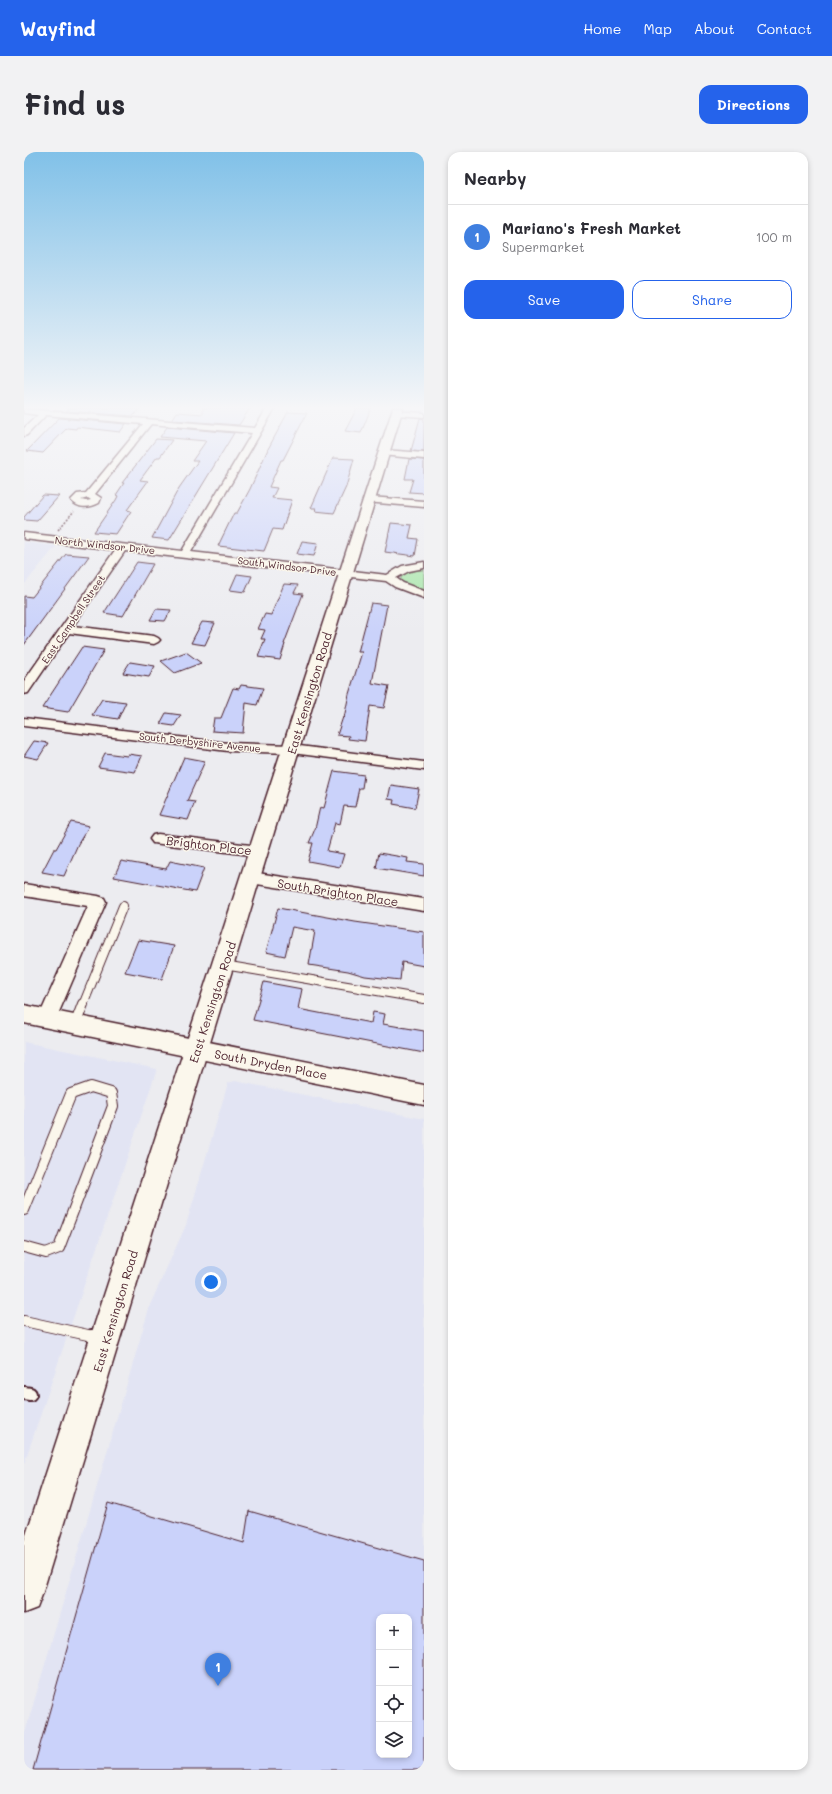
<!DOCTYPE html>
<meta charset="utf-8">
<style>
:root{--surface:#fff;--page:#f2f2f3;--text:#2b2b33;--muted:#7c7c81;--line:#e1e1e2;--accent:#2563eb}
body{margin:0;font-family:Mali,sans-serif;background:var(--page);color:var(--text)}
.controls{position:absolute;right:12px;bottom:12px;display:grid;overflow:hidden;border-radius:8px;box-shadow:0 2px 6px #0003}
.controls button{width:36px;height:36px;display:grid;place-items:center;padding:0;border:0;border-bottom:1px solid var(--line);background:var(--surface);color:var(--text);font:20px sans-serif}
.you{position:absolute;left:187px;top:1130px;width:14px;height:14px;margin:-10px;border:3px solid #fff;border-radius:50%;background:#1a73e8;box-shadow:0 0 0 6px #1a73e833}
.badge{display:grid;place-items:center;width:26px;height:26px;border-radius:50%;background:var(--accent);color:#fff;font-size:13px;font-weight:700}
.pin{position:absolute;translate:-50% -33px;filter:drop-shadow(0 1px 2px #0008)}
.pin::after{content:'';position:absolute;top:21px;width:14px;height:12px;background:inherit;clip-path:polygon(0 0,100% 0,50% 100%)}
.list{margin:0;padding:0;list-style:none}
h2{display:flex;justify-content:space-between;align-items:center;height:52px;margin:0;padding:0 16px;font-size:17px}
h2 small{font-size:13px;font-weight:400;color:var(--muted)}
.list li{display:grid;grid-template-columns:26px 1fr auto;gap:12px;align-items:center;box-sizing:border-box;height:64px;padding:0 16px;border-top:1px solid var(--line)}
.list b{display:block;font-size:15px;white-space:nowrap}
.list p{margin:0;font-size:13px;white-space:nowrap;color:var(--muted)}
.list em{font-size:13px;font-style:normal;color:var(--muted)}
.actions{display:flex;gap:8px;padding:12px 16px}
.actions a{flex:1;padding:9px 0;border:1px solid var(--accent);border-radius:12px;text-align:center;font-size:14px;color:var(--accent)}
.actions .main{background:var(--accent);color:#fff}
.icon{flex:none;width:22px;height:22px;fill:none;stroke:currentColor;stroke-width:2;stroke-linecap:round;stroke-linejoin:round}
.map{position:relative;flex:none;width:400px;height:1618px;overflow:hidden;border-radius:12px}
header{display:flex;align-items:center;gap:24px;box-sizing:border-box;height:56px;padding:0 20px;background:var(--accent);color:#fff}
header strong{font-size:19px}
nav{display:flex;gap:22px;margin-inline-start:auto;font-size:14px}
.intro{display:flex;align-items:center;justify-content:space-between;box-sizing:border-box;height:96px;padding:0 24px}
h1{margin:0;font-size:28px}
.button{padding:10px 18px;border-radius:12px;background:var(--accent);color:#fff;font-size:14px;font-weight:700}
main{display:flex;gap:24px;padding:0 24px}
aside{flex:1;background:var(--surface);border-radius:12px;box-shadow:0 2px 6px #0003}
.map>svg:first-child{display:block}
.built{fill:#e2e4f3;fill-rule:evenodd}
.green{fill:#aae6ab;stroke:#7a826b}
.building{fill:#cad2fa;stroke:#4a1f2b;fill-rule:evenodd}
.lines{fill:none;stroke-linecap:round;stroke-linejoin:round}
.service-far2-casing{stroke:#4a1f2b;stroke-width:10}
.service-far1-casing{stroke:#4a1f2b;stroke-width:12}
.service-casing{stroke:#4a1f2b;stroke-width:16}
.minor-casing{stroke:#4a1f2b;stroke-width:3}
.tertiary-casing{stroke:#4a1f2b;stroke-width:3}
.secondary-casing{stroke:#4a1f2b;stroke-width:3}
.path{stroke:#4a1f2b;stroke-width:1.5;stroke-dasharray:2 1.5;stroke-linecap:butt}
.service-far2{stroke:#fbf7ec;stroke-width:8}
.service-far1{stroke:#fbf7ec;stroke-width:10}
.service{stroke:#fbf7ec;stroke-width:12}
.minor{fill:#fbf7ec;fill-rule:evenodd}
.tertiary{fill:#fbf7ec;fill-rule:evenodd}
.secondary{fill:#fbf7ec;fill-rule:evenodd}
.labels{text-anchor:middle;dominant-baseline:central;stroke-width:3;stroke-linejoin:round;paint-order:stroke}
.far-street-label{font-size:10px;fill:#4a1f2b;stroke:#fbf7ec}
.street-label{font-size:12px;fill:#4a1f2b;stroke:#fbf7ec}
</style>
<header>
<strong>Wayfind</strong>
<nav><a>Home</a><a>Map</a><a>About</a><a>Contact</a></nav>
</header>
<div class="intro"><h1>Find us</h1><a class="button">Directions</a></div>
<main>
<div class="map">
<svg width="400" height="1618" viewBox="0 0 400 1618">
<rect width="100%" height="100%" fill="#ececf0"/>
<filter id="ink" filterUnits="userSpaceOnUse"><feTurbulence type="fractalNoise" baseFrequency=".025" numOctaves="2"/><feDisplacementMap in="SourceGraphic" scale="8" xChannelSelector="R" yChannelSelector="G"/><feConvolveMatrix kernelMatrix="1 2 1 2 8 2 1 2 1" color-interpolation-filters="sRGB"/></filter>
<g filter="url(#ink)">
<path class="built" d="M0 390 32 394 0 433Z
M0 890 133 917 0 1312Z
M211 929 400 967V1618H0V1584L126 1153 162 1073 204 931ZM355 1465H385V1603H355Z"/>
<path class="green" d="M394 418H400V440L384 434 377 429V425L383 421Z"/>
<path class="building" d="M46 256H103L116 257 109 264 42 259Z
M179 256H226L215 273 148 268 153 260 179 262Z
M333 256H347L337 281 321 279Z
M264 260 283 261 259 308H257L245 335 253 336 248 346 268 348 258 378 249 377 240 399 194 394 210 361H213L226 337 244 297Z
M35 266 102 272 96 280 53 275 52 277 43 276 19 301 3 299Z
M396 266 400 267V300L387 299Z
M143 275 210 281 145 388 128 386 155 336 174 309H168L182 289 136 285Z
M132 287 148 288 136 305H133L116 328 124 329 103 358 107 359 92 382 70 380 92 348 94 344 92 343 100 331H98Z
M309 306 330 307 322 335 310 361 291 359 292 356H287Z
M385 307 400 308V341L385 340 389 327H381Z
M19 343 35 344 13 369 0 368V365Z
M367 371 388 373 385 386 394 387 391 404 361 400Z
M278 389 294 391 290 404 273 402Z
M42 402 65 404 0 493V444L8 445Z
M113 410 129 412 99 464 80 461Z
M213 422 228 424 221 440 206 438Z
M260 432 274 433 270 441 279 442 260 492H261L256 508 234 505 241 487H237L241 478 234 477 241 462 247 463Z
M347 451 363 453 348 531 365 534 360 556 346 554 341 589 324 587 325 584 313 583 319 565 320 566 325 542 338 500H334Z
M132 457 147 458 141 469 126 468Z
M178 470 191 471 181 493 167 491Z
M58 495 80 498 44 560 18 556Z
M162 500 177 511 151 521 137 509Z
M106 510 131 514 125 525 99 521Z
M217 533 239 536 233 553 222 551 219 581 188 579 190 566H197L209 536 215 537Z
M78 547 102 550 94 567 68 563Z
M142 561 157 563 150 574 136 572Z
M10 589 24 591 14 607 0 604Z
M81 601 103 604 104 602 118 604 111 620 74 615Z
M160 605 181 609 163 649 171 650 164 668 135 663Z
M310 619 340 623 338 636H335L331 655 320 654 316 672 311 671 303 699 320 702 316 715 284 709 289 691H285L291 677 296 655 300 656Z
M367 633 395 637 391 656 369 652 370 648 364 647Z
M47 670 65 674 54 692 40 724 18 720 30 697H32Z
M355 701 384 706 383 710 400 712V724L352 716Z
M97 709 142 717 146 709 180 716 171 740 90 725Z
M254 756 331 770 400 780V814L378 810 376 828 341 824 324 819 285 813 291 779 268 775 261 804 242 800Z
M114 788 150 794 138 827 101 820Z
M240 830 278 837 274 857 347 871 349 860 361 862 359 872 400 879V901L229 868Z
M84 1351 220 1391 225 1359 400 1409V1618H9ZM355 1465H385V1603H355Z"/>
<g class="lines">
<g class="service-far2-casing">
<path id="service-far2" d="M200 813 400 847
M59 853 99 754"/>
</g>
<g class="service-far1-casing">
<path id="service-far1" d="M51 873 59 852
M0 1058 47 942 67 935 87 941 89 954 35 1096 22 1101 0 1095
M0 1169 73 1185"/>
</g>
<g class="service-casing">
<path id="service" d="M68 1184 77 1186
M0 1241 6 1242"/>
</g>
<g class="minor-casing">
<path id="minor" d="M243 256H251L167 400 363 423 378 414 400 410V416L385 419 372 426 379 431 400 439V446L371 435 362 429 101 399 49 474 130 484 134 486 136 488 134 490 130 492 45 481 4 541 0 542V529L91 398 0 387V381L158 399 228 281 127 272 71 342 77 346 75 351C66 356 54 357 47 348L53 342 62 341 119 272 22 263 3 283 0 284V276L14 263 0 261V257L231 276ZM64 346 67 348 62 349 57 348Z
M369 259 400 261V265L372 263H369Z
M360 298 400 301V307L357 303 356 301 357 299Z
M345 345 400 349V355L342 350 340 348Z
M0 566 204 591 268 593 400 610V618L268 601 204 599 0 574Z
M134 682 235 694 240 695 243 699 240 703 235 704 129 691 126 687 129 683Z
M227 720 400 747V759L221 730 219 726 221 722Z
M0 732 74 744 80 746 82 750 32 867 29 872 23 874 17 872 14 867 64 754 0 744Z"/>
</g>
<g class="tertiary-casing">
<path id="tertiary" d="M0 853 400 933V953L0 871Z"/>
</g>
<g class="secondary-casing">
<path id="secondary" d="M369 256H379L18 1443 13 1456 0 1461V1389Z"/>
</g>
<path class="path" d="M34 378 50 359"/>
<use href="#service-far2" class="service-far2"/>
<use href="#service-far1" class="service-far1"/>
<use href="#service" class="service"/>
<use href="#minor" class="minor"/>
<use href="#tertiary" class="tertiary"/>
<use href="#secondary" class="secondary"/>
</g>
</g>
<linearGradient id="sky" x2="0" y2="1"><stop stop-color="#81c1e8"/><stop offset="0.53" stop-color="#f6f6f8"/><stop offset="1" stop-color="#f6f6f8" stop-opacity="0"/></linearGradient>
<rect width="400" height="482" fill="url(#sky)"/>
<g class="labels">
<g class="far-street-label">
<text transform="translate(81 393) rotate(6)">North Windsor Drive</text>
<text transform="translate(263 414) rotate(7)">South Windsor Drive</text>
<text transform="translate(49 467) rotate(-56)">East Campbell Street</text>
<text transform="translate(176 590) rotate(6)">South Derbyshire Avenue</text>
</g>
<g class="street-label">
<text transform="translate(285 541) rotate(-73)">East Kensington Road</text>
<text transform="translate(185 693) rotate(7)">Brighton Place</text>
<text transform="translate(314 740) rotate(9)">South Brighton Place</text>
<text transform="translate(188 850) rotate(-72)">East Kensington Road</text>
<text transform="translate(247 912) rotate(11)">South Dryden Place</text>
<text transform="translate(91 1159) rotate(-73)">East Kensington Road</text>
</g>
</g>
</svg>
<div class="controls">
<button>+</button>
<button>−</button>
<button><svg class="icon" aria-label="locate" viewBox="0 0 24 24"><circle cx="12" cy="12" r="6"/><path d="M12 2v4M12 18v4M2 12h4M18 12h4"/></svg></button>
<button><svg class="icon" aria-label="layers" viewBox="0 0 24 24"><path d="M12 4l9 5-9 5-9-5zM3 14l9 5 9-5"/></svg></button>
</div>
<div class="you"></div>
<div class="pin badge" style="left:194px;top:1534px;background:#3f7fe0">1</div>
</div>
<aside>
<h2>Nearby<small></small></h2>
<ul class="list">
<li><span class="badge" style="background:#3f7fe0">1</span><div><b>Mariano's Fresh Market</b><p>Supermarket</p></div><em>100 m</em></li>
</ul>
<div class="actions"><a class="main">Save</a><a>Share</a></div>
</aside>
</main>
